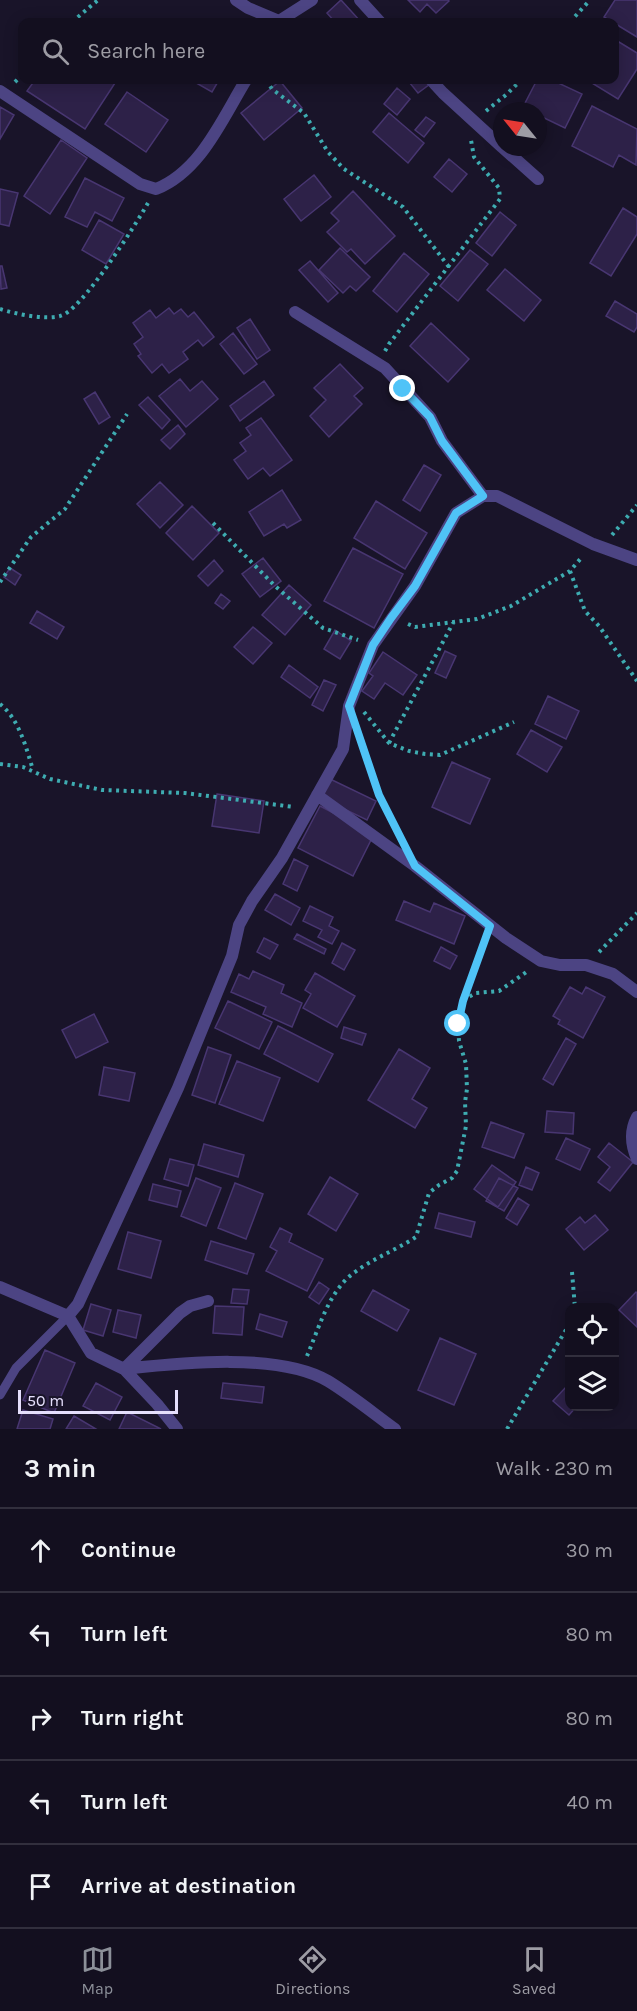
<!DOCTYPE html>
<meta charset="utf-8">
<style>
:root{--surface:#130f1f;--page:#201d2c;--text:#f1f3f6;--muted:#9d9ca4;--line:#322f3d;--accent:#8c9099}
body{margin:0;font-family:Karla,sans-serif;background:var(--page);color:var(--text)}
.controls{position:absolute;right:18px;bottom:18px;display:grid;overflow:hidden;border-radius:12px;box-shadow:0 3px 15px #0003}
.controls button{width:54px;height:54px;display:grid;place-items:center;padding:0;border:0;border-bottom:2px solid var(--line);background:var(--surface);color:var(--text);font:30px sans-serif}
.compass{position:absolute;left:493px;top:102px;width:54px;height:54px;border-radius:50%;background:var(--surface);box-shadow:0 3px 15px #0003;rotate:300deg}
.scale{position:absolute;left:18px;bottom:15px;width:160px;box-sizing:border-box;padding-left:6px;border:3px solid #e5dffc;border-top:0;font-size:16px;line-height:21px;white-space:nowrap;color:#e5dffc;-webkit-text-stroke:4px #191429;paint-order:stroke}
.stop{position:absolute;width:18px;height:18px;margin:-14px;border:4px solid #4fc3f7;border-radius:50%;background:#fff}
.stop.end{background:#4fc3f7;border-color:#fff;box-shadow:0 2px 6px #0008}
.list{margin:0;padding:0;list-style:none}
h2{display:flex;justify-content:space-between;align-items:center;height:78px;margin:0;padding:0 24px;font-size:26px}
h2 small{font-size:20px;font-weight:400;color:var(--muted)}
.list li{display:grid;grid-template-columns:39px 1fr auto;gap:18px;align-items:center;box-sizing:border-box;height:84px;padding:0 24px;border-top:2px solid var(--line)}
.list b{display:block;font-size:22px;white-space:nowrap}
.list em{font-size:20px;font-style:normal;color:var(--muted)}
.icon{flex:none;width:33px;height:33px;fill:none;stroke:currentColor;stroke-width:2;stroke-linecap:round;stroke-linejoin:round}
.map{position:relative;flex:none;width:637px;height:1429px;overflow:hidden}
.search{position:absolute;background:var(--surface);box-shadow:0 3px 15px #0003;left:18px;right:18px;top:18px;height:66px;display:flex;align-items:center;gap:15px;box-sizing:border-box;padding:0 21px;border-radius:12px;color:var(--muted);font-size:22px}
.sheet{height:498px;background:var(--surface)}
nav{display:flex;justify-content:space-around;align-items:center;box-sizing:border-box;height:84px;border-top:2px solid var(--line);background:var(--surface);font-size:16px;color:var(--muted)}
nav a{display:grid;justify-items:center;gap:3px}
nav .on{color:var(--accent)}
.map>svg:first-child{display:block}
.building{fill:#2d2148;stroke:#483671;stroke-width:1.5}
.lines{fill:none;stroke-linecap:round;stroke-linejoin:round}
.path{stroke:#3eacb1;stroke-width:4;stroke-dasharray:3 4.5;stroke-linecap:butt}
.lane{stroke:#4c4483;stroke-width:9}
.street{stroke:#4c4483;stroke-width:12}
.route{stroke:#4fc3f7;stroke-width:8}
</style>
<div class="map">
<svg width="637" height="1429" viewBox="0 0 637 1429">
<rect width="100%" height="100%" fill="#191429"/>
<path class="building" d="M341 0 361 22H335L327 13Z
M408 0H448L449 1 436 13 427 4 420 12Z
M615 0H637V37L604 17Z
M614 39 637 53V69L618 99 587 80H614Z
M35 80H117L85 129 27 91Z
M191 80H219L212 92Z
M412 80H427L430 84 418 93 409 82Z
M537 80H552L582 94 565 128 538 115V111H530L523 107Z
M280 81 302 108 264 140 241 113Z
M397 88 410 99 397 115 384 104Z
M127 92 168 120 146 152 105 124Z
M592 106 637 129 636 165 619 155 613 167 572 146Z
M0 107 14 115 0 139Z
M389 113 424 143 408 163 373 132Z
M426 117 435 123 424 137 415 130Z
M61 140 87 158 50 214 24 196Z
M449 159 467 174 452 192 434 177Z
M314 175 331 197 301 221 284 199Z
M85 178 124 198 112 221 95 212 87 227 65 217Z
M0 189 18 193 9 226 0 224Z
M353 191 395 236 365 264 351 249 347 252 327 232 339 221 331 213Z
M623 208 637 217V234L611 276 590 263Z
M500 212 516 225 492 256 476 243Z
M99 220 124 234 106 264 82 250Z
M340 248 370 277 356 291 350 286 343 293 319 270Z
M470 250 488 264 458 301 440 286Z
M404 253 429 274 397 312 373 291Z
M310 261 338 293 328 302 299 270Z
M0 266H2L7 288 1 289Z
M505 269 541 300 524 321 487 290Z
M615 301 637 314V327L634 332 606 316Z
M169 308 174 314 181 309 188 317 194 312 214 337 203 346 198 340 183 352 188 359 169 373 162 364 152 373 138 356 141 354 134 344 143 337 133 323 150 310 156 318Z
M250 319 270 350 257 359 237 328Z
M431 323 469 359 448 382 410 346Z
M233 333 257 364 244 374 220 344Z
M340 364 363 388 354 396 362 404 329 437 310 416 326 400 314 388Z
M180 379 190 391 202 381 218 399 186 427 159 396Z
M264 381 274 395 240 421 230 406Z
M95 392 110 417 99 424 84 399Z
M148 397 170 420 162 429 139 405Z
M261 418 292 460 270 476 263 468 248 479 234 460 246 451 240 443 251 435 246 428Z
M178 425 185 434 170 449 161 440Z
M424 465 441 475 420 511 403 500Z
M160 482 183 505 160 528 137 504Z
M282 490 301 520 287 528 284 524 264 536 249 512Z
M376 501 427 533 405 569 354 538Z
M192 506 219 533 193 560 166 533Z
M353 548 403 574 374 628 324 601Z
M263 558 281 581 260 597 242 574Z
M214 560 223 571 208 586 198 576Z
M10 568 21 575 15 585 4 577Z
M289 585 311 605 285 635 262 615Z
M221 594 230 601 223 609 215 603Z
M37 611 64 627 57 639 30 623Z
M253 627 272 643 253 664 234 647Z
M335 630 351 641 340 659 324 649Z
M445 651 456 656 446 678 435 673Z
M383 652 417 675 403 695 385 683 374 699 362 691 373 676 369 673Z
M289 665 318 687 310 698 281 677Z
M324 680 336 685 323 711 312 705Z
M548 696 579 711 566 739 535 724Z
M531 730 562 747 547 772 517 754Z
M452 762 490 779 470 824 432 807Z
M328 778 376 801 367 820 319 797Z
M217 794 264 801 259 833 212 826Z
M320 806 374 834 353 876 298 848Z
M294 859 308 866 297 891 283 884Z
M275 894 300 908 291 925 265 910Z
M404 901 430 912 434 903 465 916 454 944 396 920Z
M310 906 333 917 329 926 339 931 332 944 318 937 322 930 303 921Z
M297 934 326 949 324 954 294 939Z
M264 938 278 945 270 959 257 952Z
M342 943 355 950 344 970 332 963Z
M441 947 457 956 450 969 434 961Z
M253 971 284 985 281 993 302 1003 292 1027 263 1014 266 1007 231 992 239 974 249 979Z
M315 973 355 996 337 1027 303 1008 311 994 305 990Z
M570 987 582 994 586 987 605 997 583 1038 558 1024 560 1020 553 1016Z
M228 1001 272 1022 259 1049 215 1028Z
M94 1014 108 1042 76 1058 62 1030Z
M278 1026 333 1054 318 1082 264 1054Z
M344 1027 366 1034 362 1045 341 1038Z
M566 1038 576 1044 553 1085 543 1079Z
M208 1047 231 1055 215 1103 192 1095Z
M399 1049 430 1068 412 1099 427 1108 415 1128 368 1100Z
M237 1061 280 1078 263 1121 219 1104Z
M104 1067 135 1073 129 1101 99 1095Z
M547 1111 574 1113 573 1134 545 1132Z
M491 1122 524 1134 514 1158 482 1147Z
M566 1138 590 1149 580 1170 556 1159Z
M609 1143 633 1162 610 1191 598 1182 610 1167 598 1157Z
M204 1144 244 1155 238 1177 198 1165Z
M170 1159 194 1165 188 1186 164 1179Z
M492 1165 516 1182 498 1207 474 1189Z
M526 1167 539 1173 532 1190 519 1185Z
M330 1177 358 1194 336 1231 308 1214Z
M196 1178 221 1188 206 1226 181 1216Z
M499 1178 518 1188 504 1211 486 1201Z
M235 1183 263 1194 246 1239 218 1228Z
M153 1184 181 1191 177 1207 149 1200Z
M518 1198 529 1205 517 1225 506 1218Z
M439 1213 475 1222 471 1237 435 1228Z
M595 1215 608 1230 584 1250 566 1229 580 1217 585 1223Z
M280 1228 292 1234 289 1242 323 1259 307 1291 266 1271 277 1251 270 1247Z
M128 1232 161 1241 151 1278 118 1269Z
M211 1241 254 1254 247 1274 205 1260Z
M319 1282 329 1289 319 1304 309 1297Z
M233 1289 249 1290 247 1304 231 1303Z
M373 1290 409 1310 397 1331 361 1311Z
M636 1292 637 1293V1327L619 1310Z
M91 1304 111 1310 103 1336 83 1330Z
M215 1306 244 1307 242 1335 213 1333Z
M118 1310 141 1315 136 1338 113 1332Z
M260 1314 287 1322 282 1337 256 1329Z
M440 1338 476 1354 454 1405 418 1390Z
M45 1350 75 1363 54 1413 23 1400Z
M96 1383 122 1397 110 1420 83 1406Z
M223 1383 264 1387 262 1403 221 1398Z
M566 1387 570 1391V1406H577L569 1415 553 1401Z
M23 1410 53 1419 50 1429H17Z
M127 1412 161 1429H119Z
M74 1416 96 1429H66Z"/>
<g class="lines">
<path class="path" d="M72 22 98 0
M570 22 590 0
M266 80 272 89 304 113 328 152 344 169 403 207 449 267
M15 82 22 75
M486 111 507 94 521 80
M0 309C16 314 44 320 60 316 81 312 136 224 148 203
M385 351 389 344 500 199 499 188 474 157 471 140
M213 523 274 585 323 628 358 640
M612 535 637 505
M570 571 585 611 599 626 637 681
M0 582 31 537 65 509 127 414
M408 624 415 627 477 619 511 606 570 571 582 557
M0 704C19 719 26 747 33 770
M364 712 389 743 409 751 425 754 440 755 514 722
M361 741 379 795 400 834
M389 743 453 623
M0 764 23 767 50 779 102 790 185 793 294 807
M599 952 637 913
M463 1000 476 993 499 991 528 971
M572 1272 575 1308
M307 1356C319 1328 329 1290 355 1272 374 1258 396 1250 416 1237L429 1193 439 1185 452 1178 457 1171 466 1126 465 1102 467 1089 466 1064 459 1041 458 1024 463 1001 485 941
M507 1429 570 1323"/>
<path class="lane" d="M0 1395 16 1368 68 1316"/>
<path class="street" d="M236 0 248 8 279 21 312 0
M360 0 380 22
M431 80 443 93 502 147
M0 91 140 184 156 189C201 171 222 119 246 80
M502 147 538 179
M295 312 385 368 430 417 442 441 483 496
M317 795 415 866 506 938 541 961 560 965H586L613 974 637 992
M637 1117C630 1130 631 1145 637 1159
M0 1287 68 1316 91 1353 124 1369 157 1404 177 1429
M68 1316 78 1304 178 1088 232 956 239 925 252 901 282 858 343 749 349 706 373 645 415 586 456 513 483 496H497L593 544 637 560
M124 1369C180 1363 278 1352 328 1381 351 1395 373 1413 395 1429
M124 1369 180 1313 190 1306 208 1301"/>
</g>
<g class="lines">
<path class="route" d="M403 389 430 417 442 441 483 496 456 513 415 586 391 618 373 645 349 706 379 795 415 866 490 926 463 1001 458 1024"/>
</g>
</svg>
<div class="controls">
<button><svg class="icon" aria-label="locate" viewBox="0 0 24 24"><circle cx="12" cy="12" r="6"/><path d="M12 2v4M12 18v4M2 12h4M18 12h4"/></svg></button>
<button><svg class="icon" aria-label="layers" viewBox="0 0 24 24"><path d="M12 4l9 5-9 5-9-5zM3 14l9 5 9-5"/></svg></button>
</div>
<svg class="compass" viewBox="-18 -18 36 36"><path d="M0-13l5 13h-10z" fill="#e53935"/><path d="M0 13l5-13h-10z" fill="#9d9ca4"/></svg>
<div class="scale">50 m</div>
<div class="stop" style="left:458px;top:1024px"></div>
<div class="stop end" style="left:403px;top:389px"></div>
<div class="search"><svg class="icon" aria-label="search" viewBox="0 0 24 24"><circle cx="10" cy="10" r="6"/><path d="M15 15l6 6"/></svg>Search here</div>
</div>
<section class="sheet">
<h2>3 min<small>Walk · 230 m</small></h2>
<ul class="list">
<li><svg class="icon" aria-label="ahead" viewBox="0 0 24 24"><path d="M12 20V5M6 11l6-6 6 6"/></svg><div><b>Continue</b></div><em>30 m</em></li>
<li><svg class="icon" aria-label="left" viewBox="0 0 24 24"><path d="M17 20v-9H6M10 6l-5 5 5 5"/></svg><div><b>Turn left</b></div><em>80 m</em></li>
<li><svg class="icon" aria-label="right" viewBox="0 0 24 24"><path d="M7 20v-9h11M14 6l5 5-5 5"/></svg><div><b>Turn right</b></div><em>80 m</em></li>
<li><svg class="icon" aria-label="left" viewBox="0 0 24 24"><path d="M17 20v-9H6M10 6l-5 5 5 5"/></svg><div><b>Turn left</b></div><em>40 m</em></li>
<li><svg class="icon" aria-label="arrive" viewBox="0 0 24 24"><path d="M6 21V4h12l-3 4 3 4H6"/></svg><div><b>Arrive at destination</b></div></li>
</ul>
</section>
<nav>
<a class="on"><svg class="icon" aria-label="map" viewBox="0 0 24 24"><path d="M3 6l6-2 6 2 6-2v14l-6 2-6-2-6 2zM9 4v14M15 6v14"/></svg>Map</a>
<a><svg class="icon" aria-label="directions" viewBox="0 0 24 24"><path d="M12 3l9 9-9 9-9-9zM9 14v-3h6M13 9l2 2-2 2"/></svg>Directions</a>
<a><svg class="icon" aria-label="saved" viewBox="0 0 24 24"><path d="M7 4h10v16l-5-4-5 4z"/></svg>Saved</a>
</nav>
